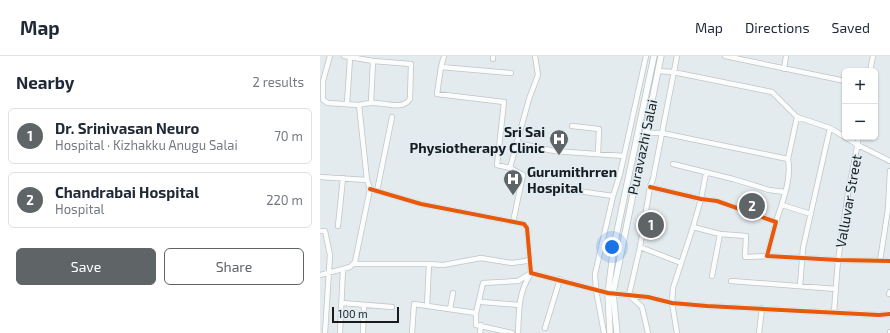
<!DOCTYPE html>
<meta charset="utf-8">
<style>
:root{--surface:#fff;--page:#f2f2f3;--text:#1f2937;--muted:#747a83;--line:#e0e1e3;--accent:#5f6467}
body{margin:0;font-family:"Exo 2",sans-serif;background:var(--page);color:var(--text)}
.controls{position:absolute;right:12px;top:12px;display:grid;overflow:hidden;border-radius:6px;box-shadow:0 1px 3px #0004}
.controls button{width:36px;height:36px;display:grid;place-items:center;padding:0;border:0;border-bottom:1px solid var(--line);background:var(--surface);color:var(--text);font:20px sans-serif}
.scale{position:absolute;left:12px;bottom:10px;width:67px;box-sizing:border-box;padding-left:4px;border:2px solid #181c1e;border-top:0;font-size:11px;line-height:14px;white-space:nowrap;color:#181c1e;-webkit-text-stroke:3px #e0edf2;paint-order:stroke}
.you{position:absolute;left:292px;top:191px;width:14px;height:14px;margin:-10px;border:3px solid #fff;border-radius:50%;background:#1a73e8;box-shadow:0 0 0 6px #1a73e833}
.badge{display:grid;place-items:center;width:26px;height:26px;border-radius:50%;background:var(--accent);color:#fff;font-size:13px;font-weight:700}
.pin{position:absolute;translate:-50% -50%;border:2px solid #fff;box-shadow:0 1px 4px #0006}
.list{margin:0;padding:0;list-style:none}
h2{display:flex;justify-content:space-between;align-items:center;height:52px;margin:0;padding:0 16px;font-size:17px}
h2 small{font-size:13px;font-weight:400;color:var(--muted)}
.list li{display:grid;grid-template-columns:26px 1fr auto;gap:12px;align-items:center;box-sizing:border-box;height:56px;margin:0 8px 8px;padding:0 8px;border:1px solid var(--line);border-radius:6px}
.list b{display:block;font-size:15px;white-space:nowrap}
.list p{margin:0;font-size:13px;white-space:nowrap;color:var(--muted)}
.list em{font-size:13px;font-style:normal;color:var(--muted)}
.actions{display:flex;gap:8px;padding:12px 16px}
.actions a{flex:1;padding:9px 0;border:1px solid var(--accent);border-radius:6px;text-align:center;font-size:14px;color:var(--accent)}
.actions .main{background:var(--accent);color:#fff}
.map{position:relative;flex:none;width:570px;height:277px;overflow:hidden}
header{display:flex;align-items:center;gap:24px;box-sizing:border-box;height:56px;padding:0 20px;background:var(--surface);border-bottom:1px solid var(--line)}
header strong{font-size:19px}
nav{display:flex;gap:22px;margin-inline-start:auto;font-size:14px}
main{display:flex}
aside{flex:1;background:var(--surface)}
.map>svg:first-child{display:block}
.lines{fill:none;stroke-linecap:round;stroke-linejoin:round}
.minor-casing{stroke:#bfc4c7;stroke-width:6}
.major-casing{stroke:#bfc4c7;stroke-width:7}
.minor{stroke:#fbfcfc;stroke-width:4.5}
.major{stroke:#fbfcfc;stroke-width:5.5}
.cycleway-casing{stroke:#e0edf2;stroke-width:6}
.cycleway{stroke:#e8590c;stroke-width:4}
.labels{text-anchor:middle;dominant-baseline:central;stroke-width:3;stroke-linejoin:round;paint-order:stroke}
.poi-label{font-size:14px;font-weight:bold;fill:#181c1e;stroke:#e0edf2;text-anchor:end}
.street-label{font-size:14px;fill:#181c1e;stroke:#e0edf2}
</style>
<header>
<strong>Map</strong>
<nav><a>Map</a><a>Directions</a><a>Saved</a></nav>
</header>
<main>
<aside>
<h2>Nearby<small>2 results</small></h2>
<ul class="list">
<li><span class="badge">1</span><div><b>Dr. Srinivasan Neuro</b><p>Hospital · Kizhakku Anugu Salai</p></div><em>70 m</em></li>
<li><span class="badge">2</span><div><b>Chandrabai Hospital</b><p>Hospital</p></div><em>220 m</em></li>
</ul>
<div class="actions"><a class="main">Save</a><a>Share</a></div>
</aside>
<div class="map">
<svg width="570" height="277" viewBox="0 0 570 277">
<rect width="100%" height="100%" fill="#e4ebee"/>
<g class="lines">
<g class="minor-casing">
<path id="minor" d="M24 0 53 5 91 8 90 43C82 55 64 46 52 47 47 47 43 48 39 49
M173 0V3
M405 0 525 25
M121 11 124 0
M464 13 466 0
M338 15 353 16 452 36 477 61 510 72 538 89 570 105
M550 15 553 0
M51 47 53 5
M27 48 30 2
M252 70 279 73 278 98
M325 77H342L468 103 477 61
M197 87 234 95 304 100
M353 108 413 123 449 134 465 136
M190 112 177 109 184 46 117 38 121 11 191 17
M0 121 47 124
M230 131 293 140
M330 131 381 143 397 145 456 166 447 200 518 204 570 205
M50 133 101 148 204 168 207 172 211 217 288 237 328 241 352 247 387 250 559 259 570 258
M57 135 72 61
M462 149 491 158
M193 166 203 119 190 112 209 43 218 19 215 0
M456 166C462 146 472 124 468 103
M18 170 23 122
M373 171 400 178 426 180 425 201 447 200
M0 175H5L10 199 5 277
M320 191 361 207
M560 205 568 153 570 115
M33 208H109L123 209 161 202 192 207 206 205 209 203
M0 219 30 211 35 206 50 133 47 124 39 49 8 47 3 44V25L10 0
M392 220 400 178
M411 225 516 233
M480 230 483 192 510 72
M569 238 570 236
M162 246 199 249
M22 247 72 251
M107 250 109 208
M130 253 133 237
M514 256 518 204 528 137 539 81
M156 257V269L192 277
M225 272 240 223
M20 277 23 213
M43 277 44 249
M92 277 94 248 156 257 163 227 198 225 211 217
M160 277 161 269
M198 277C199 257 198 237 210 219
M284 277 276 234 275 218 293 140 300 118 326 0
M328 277 322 251 309 239 320 191 330 131 333 123 357 0
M357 277 352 247 353 232 373 171 381 143 386 117
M439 277 442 252
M570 277V276"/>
</g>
<g class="major-casing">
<path id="major" d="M290 277 288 237 294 190 334 0
M297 277 293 237 341 0"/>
</g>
<use href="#minor" class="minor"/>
<use href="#major" class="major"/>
<g class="cycleway-casing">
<path id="cycleway" d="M330 131 381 143 397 145 456 166 447 200 518 204 570 205
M50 133 101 148 204 168 207 172 211 217 288 237 328 241 352 247 387 250 559 259 570 258"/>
</g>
<use href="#cycleway" class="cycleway"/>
</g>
<defs>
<g id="hospital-pin" transform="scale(1)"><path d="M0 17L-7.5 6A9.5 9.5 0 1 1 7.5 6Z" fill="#5f6467" stroke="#e0edf2"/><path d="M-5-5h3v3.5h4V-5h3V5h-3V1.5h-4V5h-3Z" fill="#fff"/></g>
</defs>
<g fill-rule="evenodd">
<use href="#hospital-pin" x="239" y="83"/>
<use href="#hospital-pin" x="193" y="123"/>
</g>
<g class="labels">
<g class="poi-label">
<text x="225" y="75">Sri Sai<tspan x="225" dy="16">Physiotherapy Clinic</tspan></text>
<text x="207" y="115" text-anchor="start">Gurumithrren<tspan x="207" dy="16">Hospital</tspan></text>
</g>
<g class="street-label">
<text transform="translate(322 91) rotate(-78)">Puravazhi Salai</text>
<text transform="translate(528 145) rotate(-80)">Valluvar Street</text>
</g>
</g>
</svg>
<div class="controls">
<button>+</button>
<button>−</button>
</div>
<div class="scale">100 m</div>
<div class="you"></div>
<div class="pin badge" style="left:331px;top:169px">1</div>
<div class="pin badge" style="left:432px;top:150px">2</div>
</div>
</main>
